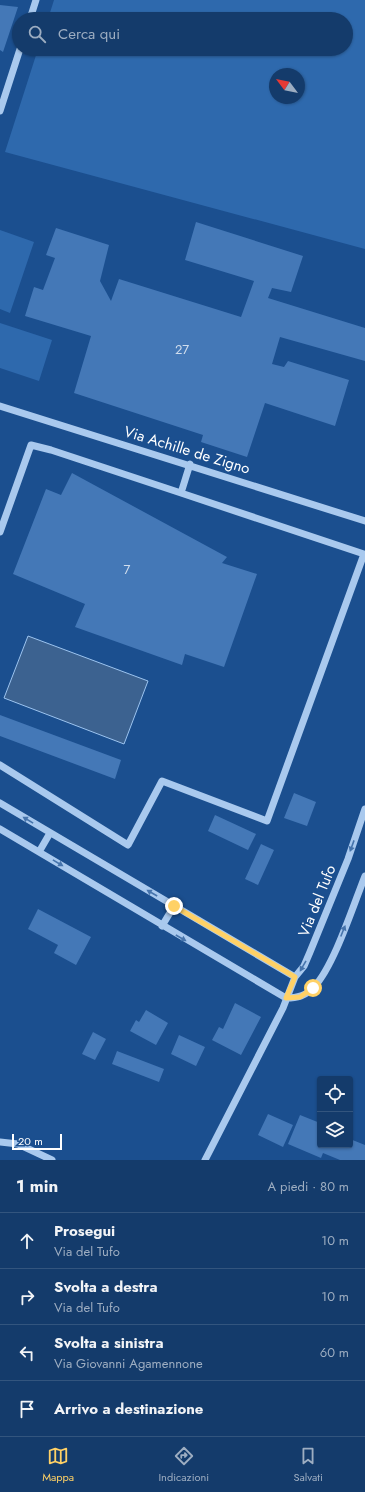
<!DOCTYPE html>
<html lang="it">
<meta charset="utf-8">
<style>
:root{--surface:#143b6b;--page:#1d4271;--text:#f1f3f6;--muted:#9dadc1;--line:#33557e;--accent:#ffd166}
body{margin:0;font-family:Jost,sans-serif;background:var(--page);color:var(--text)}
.controls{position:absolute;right:12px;bottom:12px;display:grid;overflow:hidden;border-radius:4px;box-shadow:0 1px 3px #0004}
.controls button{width:36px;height:36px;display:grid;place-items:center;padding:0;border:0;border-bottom:1px solid var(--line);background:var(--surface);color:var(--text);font:20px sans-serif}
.compass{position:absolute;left:269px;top:68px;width:36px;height:36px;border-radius:50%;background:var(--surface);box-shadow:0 1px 3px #0004;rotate:302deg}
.scale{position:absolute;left:12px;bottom:10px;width:50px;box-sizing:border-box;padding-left:4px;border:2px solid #fff;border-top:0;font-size:11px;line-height:14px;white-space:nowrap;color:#fff;-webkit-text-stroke:3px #1b4f8f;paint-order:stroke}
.stop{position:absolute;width:12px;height:12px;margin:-9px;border:3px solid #ffd166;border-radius:50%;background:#fff}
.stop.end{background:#ffd166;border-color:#fff;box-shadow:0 1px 4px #0008}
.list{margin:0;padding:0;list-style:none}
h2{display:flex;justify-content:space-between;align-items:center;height:52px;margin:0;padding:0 16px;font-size:17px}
h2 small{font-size:13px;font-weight:400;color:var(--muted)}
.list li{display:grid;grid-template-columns:26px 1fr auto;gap:12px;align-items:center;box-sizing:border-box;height:56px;padding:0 16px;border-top:1px solid var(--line)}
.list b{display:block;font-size:15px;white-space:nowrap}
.list p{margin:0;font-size:13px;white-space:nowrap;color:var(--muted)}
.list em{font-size:13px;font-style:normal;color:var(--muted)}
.icon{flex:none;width:22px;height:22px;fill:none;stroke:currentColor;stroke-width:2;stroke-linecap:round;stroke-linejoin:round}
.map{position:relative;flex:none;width:365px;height:1160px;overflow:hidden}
.search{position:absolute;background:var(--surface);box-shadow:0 1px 3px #0004;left:12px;right:12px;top:12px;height:44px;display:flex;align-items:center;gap:10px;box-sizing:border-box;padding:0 14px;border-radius:22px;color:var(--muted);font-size:15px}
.sheet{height:276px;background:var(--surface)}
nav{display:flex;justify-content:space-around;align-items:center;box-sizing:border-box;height:56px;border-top:1px solid var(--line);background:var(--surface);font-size:11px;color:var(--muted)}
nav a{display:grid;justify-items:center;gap:2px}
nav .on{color:var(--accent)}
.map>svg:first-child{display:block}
.green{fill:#2e69ad;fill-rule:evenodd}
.water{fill:#3c6290;stroke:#9cc4f0}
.building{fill:#4478b7}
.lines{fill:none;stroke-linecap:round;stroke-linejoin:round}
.minor{stroke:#a9c9ee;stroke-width:7}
.oneway{fill:#4674ac}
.route{stroke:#ffd166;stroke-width:5}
.labels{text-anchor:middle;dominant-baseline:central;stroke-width:3;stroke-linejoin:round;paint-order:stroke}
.number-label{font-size:13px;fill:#d0dded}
.street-label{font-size:15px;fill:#fff;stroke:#1b4f8f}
</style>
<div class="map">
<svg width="365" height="1160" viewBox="0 0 365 1160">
<rect width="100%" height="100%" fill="#1b4f8f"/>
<path class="green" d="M54 0H365V249L5 152 38 49H346V19H48ZM275 74H299V98H275Z
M0 230 34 242 10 313 0 309Z
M0 323 52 340 39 381 0 368Z"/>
<path class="water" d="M28 636 148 681 124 744 4 698Z"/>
<path class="building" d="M0 5 18 7 3 52 0 50Z
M196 222 303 256 291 292 272 288 268 298 365 328V361L280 337 272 364 284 367 288 361 349 380 335 426 265 403 247 457 201 442 203 435 74 393 91 336 25 316 34 287 43 290 55 258 46 255 56 228 109 245 100 281 111 301 119 279 241 317 254 281 185 260Z
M72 473 227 557 222 563 257 574 224 667 185 654 182 665 75 627 85 604 13 574 46 489 61 495Z
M0 715 121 760 115 779 0 736Z
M294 793 316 802 307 826 284 818Z
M215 815 256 834 248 850 208 831Z
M261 844 274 850 258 885 245 879Z
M38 909 91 937 76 965 54 953 58 945 28 929Z
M235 1003 261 1017 241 1055 212 1040 219 1027 223 1029Z
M146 1010 168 1023 156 1045 130 1031 136 1020 139 1022Z
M93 1032 106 1039 95 1060 82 1054Z
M179 1035 205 1047 196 1066 171 1054Z
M117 1051 164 1069 159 1082 112 1064Z
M268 1114 293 1125 283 1147 258 1135Z
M300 1115 320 1123V1145H350V1139L365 1145V1160H340L323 1153 321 1158 288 1144Z"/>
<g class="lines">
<path class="minor" d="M30 19 36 0
M0 111 20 49
M0 406 365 521
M0 532 31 445 51 450 181 493
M0 765 128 845 162 781 267 821 364 554 181 493 190 464
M0 803 295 977
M0 829 286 998C297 998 306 996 314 987 334 966 353 906 365 876
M39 852 50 833
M162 926 174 906
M0 1142 18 1144 52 1160
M205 1160 283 1008 295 977 304 966 310 952 348 859 365 809"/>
</g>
<defs><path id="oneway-solid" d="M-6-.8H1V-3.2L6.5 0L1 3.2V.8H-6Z"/></defs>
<g class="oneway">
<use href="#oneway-solid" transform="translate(28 820) rotate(-149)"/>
<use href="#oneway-solid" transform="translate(352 846) rotate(110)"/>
<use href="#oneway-solid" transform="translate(58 863) rotate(31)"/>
<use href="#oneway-solid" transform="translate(152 893) rotate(-150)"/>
<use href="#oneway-solid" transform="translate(343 931) rotate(-68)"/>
<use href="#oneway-solid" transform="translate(181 938) rotate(30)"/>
<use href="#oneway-solid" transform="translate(303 966) rotate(120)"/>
</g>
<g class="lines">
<path class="route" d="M174 906 295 977 286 998 300 997 313 988"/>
</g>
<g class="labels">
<g class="number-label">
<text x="182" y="349">27</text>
<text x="127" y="569">7</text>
</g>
<g class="street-label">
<text transform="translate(187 450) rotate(17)">Via Achille de Zigno</text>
<text transform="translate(317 901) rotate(-68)">Via del Tufo</text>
</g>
</g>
</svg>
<div class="controls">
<button><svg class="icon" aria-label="locate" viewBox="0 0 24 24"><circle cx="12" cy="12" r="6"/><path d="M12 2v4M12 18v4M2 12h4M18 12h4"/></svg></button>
<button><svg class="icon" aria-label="layers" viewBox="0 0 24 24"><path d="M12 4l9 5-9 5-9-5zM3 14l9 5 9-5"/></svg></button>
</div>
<svg class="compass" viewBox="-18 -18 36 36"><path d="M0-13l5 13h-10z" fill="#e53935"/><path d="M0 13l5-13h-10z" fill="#9dadc1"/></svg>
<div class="scale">20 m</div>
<div class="stop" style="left:313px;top:988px"></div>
<div class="stop end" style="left:174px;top:906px"></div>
<div class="search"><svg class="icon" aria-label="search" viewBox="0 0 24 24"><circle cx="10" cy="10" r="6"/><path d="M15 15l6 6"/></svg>Cerca qui</div>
</div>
<section class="sheet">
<h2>1 min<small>A piedi · 80 m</small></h2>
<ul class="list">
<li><svg class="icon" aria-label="ahead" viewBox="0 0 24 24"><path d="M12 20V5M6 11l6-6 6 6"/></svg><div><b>Prosegui</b><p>Via del Tufo</p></div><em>10 m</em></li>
<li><svg class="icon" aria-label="right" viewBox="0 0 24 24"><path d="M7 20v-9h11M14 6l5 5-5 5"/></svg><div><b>Svolta a destra</b><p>Via del Tufo</p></div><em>10 m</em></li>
<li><svg class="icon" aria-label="left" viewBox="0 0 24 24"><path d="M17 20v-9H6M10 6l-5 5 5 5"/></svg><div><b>Svolta a sinistra</b><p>Via Giovanni Agamennone</p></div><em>60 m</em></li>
<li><svg class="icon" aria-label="arrive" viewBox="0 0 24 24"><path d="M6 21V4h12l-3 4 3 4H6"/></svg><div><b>Arrivo a destinazione</b></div></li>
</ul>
</section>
<nav>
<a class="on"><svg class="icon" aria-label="map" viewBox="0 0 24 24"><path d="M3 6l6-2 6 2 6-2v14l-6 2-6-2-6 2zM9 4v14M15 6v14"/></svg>Mappa</a>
<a><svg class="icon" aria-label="directions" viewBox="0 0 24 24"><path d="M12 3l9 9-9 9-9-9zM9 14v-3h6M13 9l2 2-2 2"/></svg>Indicazioni</a>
<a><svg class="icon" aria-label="saved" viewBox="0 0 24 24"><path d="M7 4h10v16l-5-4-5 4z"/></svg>Salvati</a>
</nav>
